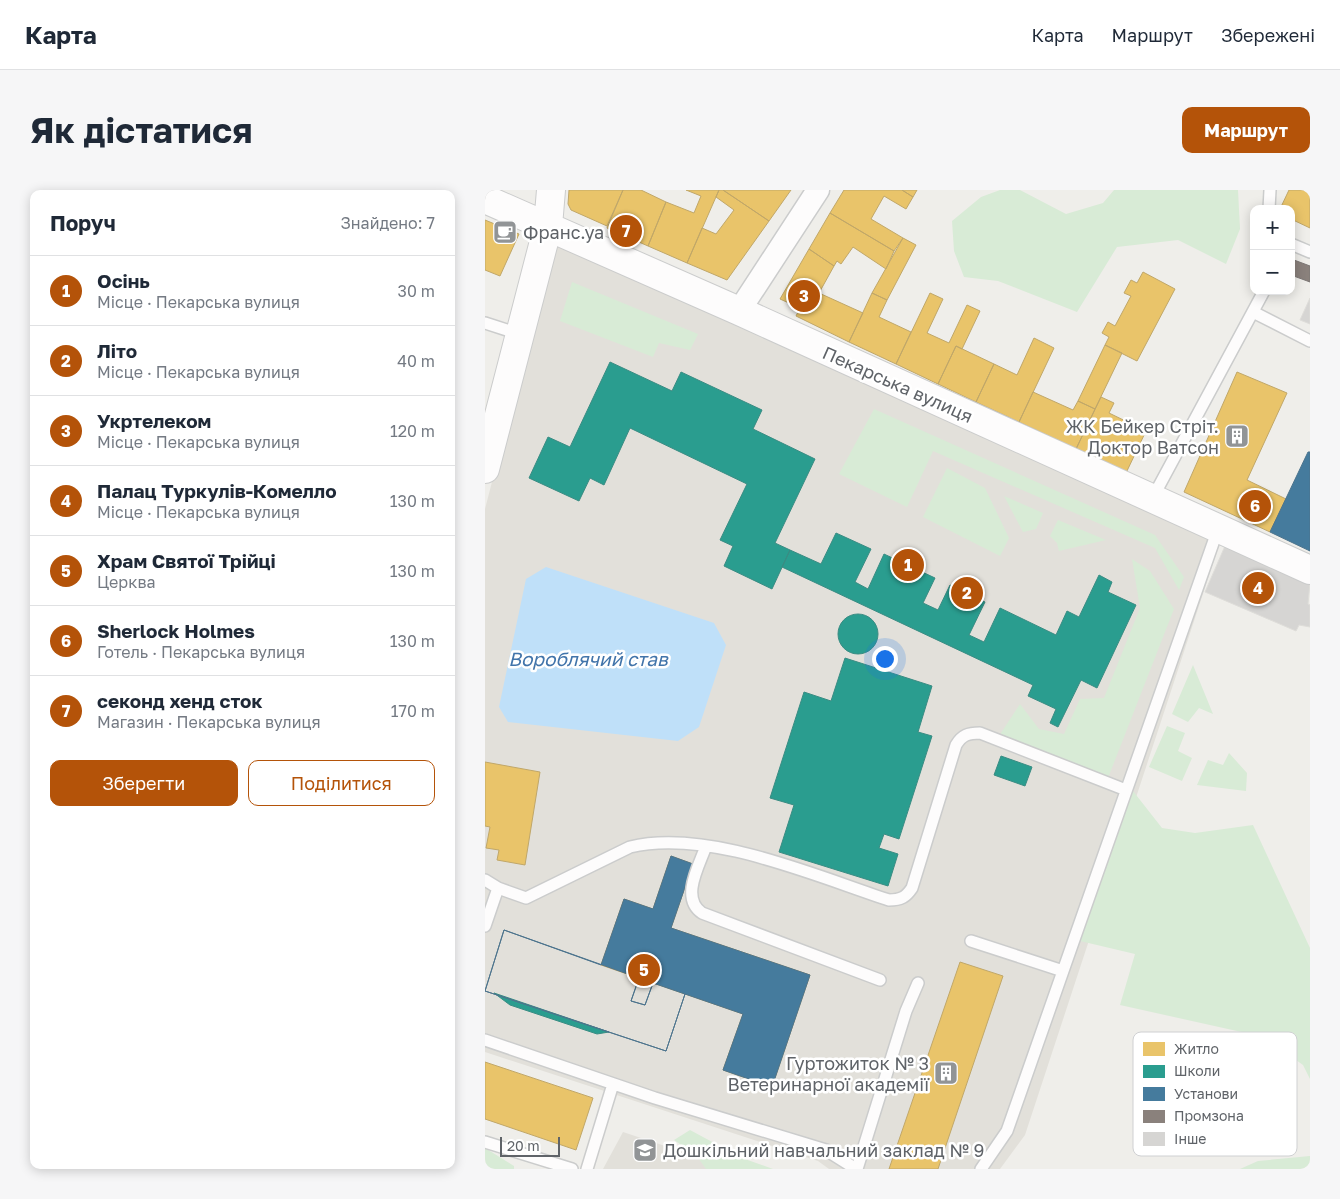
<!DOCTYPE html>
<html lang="uk">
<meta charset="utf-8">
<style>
:root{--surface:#fff;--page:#f6f6f7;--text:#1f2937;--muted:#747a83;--line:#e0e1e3;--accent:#b45309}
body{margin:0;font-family:"Golos Text",sans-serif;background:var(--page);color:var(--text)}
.controls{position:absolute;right:15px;top:15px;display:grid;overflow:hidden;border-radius:10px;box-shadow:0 2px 12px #0003}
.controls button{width:45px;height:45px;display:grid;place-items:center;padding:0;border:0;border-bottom:1px solid var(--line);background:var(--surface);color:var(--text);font:25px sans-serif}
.scale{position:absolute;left:15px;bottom:12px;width:60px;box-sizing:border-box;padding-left:5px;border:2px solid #5f6368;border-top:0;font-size:14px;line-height:18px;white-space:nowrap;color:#5f6368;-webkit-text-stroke:4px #fff;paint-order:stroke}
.you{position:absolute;left:399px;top:468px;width:18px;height:18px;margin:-12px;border:4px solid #fff;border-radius:50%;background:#1a73e8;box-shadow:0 0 0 8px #1a73e833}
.badge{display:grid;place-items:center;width:32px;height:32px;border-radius:50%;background:var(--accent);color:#fff;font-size:16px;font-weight:700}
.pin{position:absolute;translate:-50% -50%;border:2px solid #fff;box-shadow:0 1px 5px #0006}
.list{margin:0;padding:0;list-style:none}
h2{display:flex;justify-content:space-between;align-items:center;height:65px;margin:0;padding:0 20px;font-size:21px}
h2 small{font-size:16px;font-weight:400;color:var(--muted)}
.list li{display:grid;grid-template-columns:32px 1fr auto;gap:15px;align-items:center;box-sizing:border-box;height:70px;padding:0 20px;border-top:1px solid var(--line)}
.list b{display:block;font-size:19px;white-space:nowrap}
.list p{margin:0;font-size:16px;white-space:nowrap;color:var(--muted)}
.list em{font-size:16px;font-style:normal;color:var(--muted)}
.actions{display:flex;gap:10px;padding:15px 20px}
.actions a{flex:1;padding:11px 0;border:1px solid var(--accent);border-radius:10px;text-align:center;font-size:18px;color:var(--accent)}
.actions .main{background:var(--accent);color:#fff}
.map{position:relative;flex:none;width:825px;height:979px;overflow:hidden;border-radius:10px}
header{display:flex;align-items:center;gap:30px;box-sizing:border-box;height:70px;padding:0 25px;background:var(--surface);border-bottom:1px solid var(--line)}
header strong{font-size:24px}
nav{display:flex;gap:28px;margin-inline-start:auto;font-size:18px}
.intro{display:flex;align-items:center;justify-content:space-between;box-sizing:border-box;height:120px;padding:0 30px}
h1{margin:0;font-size:35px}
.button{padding:12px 22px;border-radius:10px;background:var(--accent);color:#fff;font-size:18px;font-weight:700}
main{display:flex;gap:30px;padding:0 30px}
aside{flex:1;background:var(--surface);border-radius:10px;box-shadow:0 2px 12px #0003}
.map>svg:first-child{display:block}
.education{fill:#e2e0da}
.green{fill:#d8ebd6}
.water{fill:#bfe0f9}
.homes{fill:#e9c46a;stroke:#c0a769}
.schools{fill:#2a9d8f;stroke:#3a8c83}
.public{fill:#457b9d;stroke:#4d748d;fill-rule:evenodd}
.industry{fill:#8a817c;stroke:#7d7876}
.building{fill:#d6d5d3;stroke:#deddd9}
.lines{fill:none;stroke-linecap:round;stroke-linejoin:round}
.service-casing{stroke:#cbcccc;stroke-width:14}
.minor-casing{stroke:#cbcccc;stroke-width:25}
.tertiary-casing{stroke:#cbcccc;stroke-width:30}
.service{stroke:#fdfcfc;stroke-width:11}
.minor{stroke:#fdfcfc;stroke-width:22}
.tertiary{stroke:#fdfcfc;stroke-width:28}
.labels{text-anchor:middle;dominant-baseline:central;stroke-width:5;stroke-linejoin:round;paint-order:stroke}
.poi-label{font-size:18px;fill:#5f6368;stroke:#fff;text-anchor:start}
.street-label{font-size:18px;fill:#5f6368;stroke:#fff}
.water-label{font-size:19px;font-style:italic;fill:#4174aa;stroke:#fff}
.key{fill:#fff;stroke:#cfd0d2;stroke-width:1}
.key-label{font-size:14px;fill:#5f6368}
</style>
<header>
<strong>Карта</strong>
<nav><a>Карта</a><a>Маршрут</a><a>Збережені</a></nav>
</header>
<div class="intro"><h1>Як дістатися</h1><a class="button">Маршрут</a></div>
<main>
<aside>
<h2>Поруч<small>Знайдено: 7</small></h2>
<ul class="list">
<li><span class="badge">1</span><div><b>Осінь</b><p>Місце · Пекарська вулиця</p></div><em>30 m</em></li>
<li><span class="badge">2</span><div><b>Літо</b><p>Місце · Пекарська вулиця</p></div><em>40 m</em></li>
<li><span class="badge">3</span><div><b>Укртелеком</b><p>Місце · Пекарська вулиця</p></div><em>120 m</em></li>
<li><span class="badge">4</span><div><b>Палац Туркулів-Комелло</b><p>Місце · Пекарська вулиця</p></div><em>130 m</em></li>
<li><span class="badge">5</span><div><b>Храм Святої Трійці</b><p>Церква</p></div><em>130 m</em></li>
<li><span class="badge">6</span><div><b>Sherlock Holmes</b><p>Готель · Пекарська вулиця</p></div><em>130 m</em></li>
<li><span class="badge">7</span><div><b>секонд хенд сток</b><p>Магазин · Пекарська вулиця</p></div><em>170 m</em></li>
</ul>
<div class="actions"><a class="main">Зберегти</a><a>Поділитися</a></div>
</aside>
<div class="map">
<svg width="825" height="979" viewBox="0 0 825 979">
<rect width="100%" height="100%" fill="#efeeea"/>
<path class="education" d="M76 55 737 346 540 945 515 979H344L333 971 0 862V319L66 63Z
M138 942 249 979H118Z"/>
<path class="green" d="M515 0H535L581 24 618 13 629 0H753L755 39 741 74 693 50 632 57 592 122 513 91 479 87 469 61 467 31 496 7Z
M87 92 213 144 205 160 174 153 168 167 75 131Z
M389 219 670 345 699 387 694 400 670 358 448 261 422 317 354 284Z
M462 278 500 298 524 348 515 366 438 327Z
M519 306 558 323 551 339 538 342Z
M573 330 621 350 574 361 572 353 565 346Z
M647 369 665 381 689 419 623 588 512 549 535 514 554 539 579 544 595 509 619 508 655 418Z
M708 475 728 524 714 518 703 532 687 524Z
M682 536 700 543 693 561 707 568 697 591 664 577Z
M744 563 762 583 761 601 712 595 723 570 738 575Z
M648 601 677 638 710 643 768 635 825 758V889L818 875 779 847 635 815 650 764 595 751Z
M205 940 257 968 288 979H221L211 965 189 950Z
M0 958 29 976V979H0Z
M825 966V979H755L773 971Z"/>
<path class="water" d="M61 377 229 433 241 455 214 537 193 551 23 532 14 517 41 389Z"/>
<path class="homes" d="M84 0H138L122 36 86 20 83 14Z
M138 0H156L181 12 163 56 122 38Z
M201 0H234L202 73 163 56 181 12 209 23 216 6Z
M234 0H238L284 31 242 90 202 73 217 38 231 44 249 20 231 7Z
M238 0H306L284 31Z
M359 0H417L428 7 421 19 399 6 386 29 418 48 409 61 345 23Z
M417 0H432L428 7Z
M804 0H825V38L806 29V19H795Z
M345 23 409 61 401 79 368 57 356 74 352 71 349 76 324 59Z
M0 30 34 44 15 86 0 80Z
M418 48 431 55 402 110 387 103Z
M324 59 349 76 334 103 378 123 364 152 311 126 315 118 295 109Z
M658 82 690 99 652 171 620 155 624 147 617 143 623 132 630 136 646 106 639 103 646 90 652 93Z
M387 103 402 110 394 127 426 142 411 174 364 152Z
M445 103 458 109 442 143 464 153 482 115 495 121 477 159 471 156 453 194 411 174Z
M549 148 569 158 534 232 491 212 509 174 532 185Z
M620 155 637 163 610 219 593 211Z
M471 156 509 174 491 212 453 194Z
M752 182 802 203 762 290 801 309 785 342 699 302Z
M548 202 588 220 593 211 610 219 591 259 534 232Z
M616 207 629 213 624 223 661 241 641 283 591 259Z
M0 572 55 582 40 675 12 670 14 660 1 658 5 637 0 636Z
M186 666 208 674 186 738 325 785 287 897 238 880 258 824 116 775 139 709 168 719Z
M475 772 518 786 453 979H404Z
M0 872 108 908 91 960 0 929Z"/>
<path class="schools" d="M125 172 187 201 196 182 277 220 268 239 330 269 290 353 305 360 287 399 239 376 248 356 235 350 262 294 145 238 119 295 105 288 94 311 44 288 63 247 85 257Z
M351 343 386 359 370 392 383 399 399 364 450 388 438 413 453 420 465 395 500 412 484 445 499 452 515 418 571 445 582 421 594 427 614 385 627 392 623 402 651 415 612 498 596 490 573 537 565 533 571 519 543 506 548 495 297 377 305 360 336 374Z
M353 444a20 20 0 1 1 40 0a20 20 0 1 1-40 0Z
M360 468 447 496 433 542 447 546 414 649 399 644 394 658 413 664 403 696 294 662 309 615 285 608 319 502 346 511Z
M516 566 547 577 540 596 509 585Z
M9 803 124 842 112 844 25 815Z"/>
<path class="public" d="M823 262H825V361L785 342Z
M186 666 208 674 186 738 325 785 287 897 238 880 258 824 200 804 181 861 0 801 19 740 116 775 139 709 168 719ZM154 788 168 793 160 815 146 811Z
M19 740 154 788 146 811 160 815 168 793 200 804 181 861 0 801Z"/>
<path class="industry" d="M809 70 825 76V92L806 85Z"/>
<path class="building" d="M825 108V134L815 130Z
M740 356 825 393 823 414 825 415V437L814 435 811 441 720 402Z"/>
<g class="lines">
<g class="service-casing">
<path id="service" d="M784 19 785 0
M806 54 825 62
M768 122 825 151
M0 133 34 144
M667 309 779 101
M221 656C214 676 195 708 217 723L395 790
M0 690 13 698 41 708 145 657C222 638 330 686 404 710 416 710 421 707 427 698L471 555C477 545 483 543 495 543L641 600
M0 736 13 698
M486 751 578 781 733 339
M0 850 170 908 341 960 371 979
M0 952 87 979
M102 979 128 894
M372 979 421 821 433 793
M496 979 522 941 578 781"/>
</g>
<g class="minor-casing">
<path id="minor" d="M254 121 333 0"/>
</g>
<g class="tertiary-casing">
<path id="tertiary" d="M0 9 254 121 825 380
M0 279 63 36 66 0"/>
</g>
<use href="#service" class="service"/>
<use href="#minor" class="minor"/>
<use href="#tertiary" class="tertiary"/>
</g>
<defs>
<g id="cafe-square" transform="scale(1.25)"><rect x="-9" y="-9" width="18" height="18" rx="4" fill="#919496" stroke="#fff"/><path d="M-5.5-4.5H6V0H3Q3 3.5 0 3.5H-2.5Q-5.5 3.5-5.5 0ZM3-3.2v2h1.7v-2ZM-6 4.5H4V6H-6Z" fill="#fff"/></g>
<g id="building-square" transform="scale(1.25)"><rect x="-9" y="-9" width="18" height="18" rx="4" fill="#919496" stroke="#fff"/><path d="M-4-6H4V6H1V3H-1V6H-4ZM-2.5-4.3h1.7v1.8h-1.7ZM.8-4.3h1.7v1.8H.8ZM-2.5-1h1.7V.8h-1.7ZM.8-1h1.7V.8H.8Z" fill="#fff"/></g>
<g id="school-square" transform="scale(1.25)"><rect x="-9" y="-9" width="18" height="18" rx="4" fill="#919496" stroke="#fff"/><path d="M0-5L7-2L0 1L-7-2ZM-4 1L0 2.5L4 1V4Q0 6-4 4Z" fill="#fff"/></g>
</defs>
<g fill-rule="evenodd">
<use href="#cafe-square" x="20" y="42"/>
<use href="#building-square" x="752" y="246"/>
<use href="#building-square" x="461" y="883"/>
<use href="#school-square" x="160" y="960"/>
</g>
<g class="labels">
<g class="poi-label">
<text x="38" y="42">Франс.уа</text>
<text x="734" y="236" text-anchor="end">ЖК Бейкер Стріт.<tspan x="734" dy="21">Доктор Ватсон</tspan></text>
<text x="444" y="873" text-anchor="end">Гуртожиток № 3<tspan x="444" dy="21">Ветеринарної академії</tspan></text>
<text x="178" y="960">Дошкільний навчальний заклад № 9</text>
</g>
<g class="street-label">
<text transform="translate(413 194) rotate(24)">Пекарська вулиця</text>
</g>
<g class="water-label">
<text x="103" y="468">Вороблячий став</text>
</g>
</g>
<rect x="648" y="842" width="164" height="124" rx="8" class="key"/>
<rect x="658" y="852" width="22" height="14" fill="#e9c46a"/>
<rect x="658" y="875" width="22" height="13" fill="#2a9d8f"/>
<rect x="658" y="897" width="22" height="14" fill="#457b9d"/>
<rect x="658" y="920" width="22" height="13" fill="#8a817c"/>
<rect x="658" y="942" width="22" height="14" fill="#d6d5d3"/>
<g class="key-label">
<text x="689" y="864">Житло</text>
<text x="689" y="886">Школи</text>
<text x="689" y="909">Установи</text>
<text x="689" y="931">Промзона</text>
<text x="689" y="954">Інше</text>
</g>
</svg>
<div class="controls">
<button>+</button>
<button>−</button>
</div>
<div class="scale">20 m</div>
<div class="you"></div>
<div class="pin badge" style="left:423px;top:375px">1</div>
<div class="pin badge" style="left:482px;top:403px">2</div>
<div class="pin badge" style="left:319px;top:106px">3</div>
<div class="pin badge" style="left:773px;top:398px">4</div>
<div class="pin badge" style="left:159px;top:780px">5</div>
<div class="pin badge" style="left:770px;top:316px">6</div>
<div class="pin badge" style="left:141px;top:41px">7</div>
</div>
</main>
